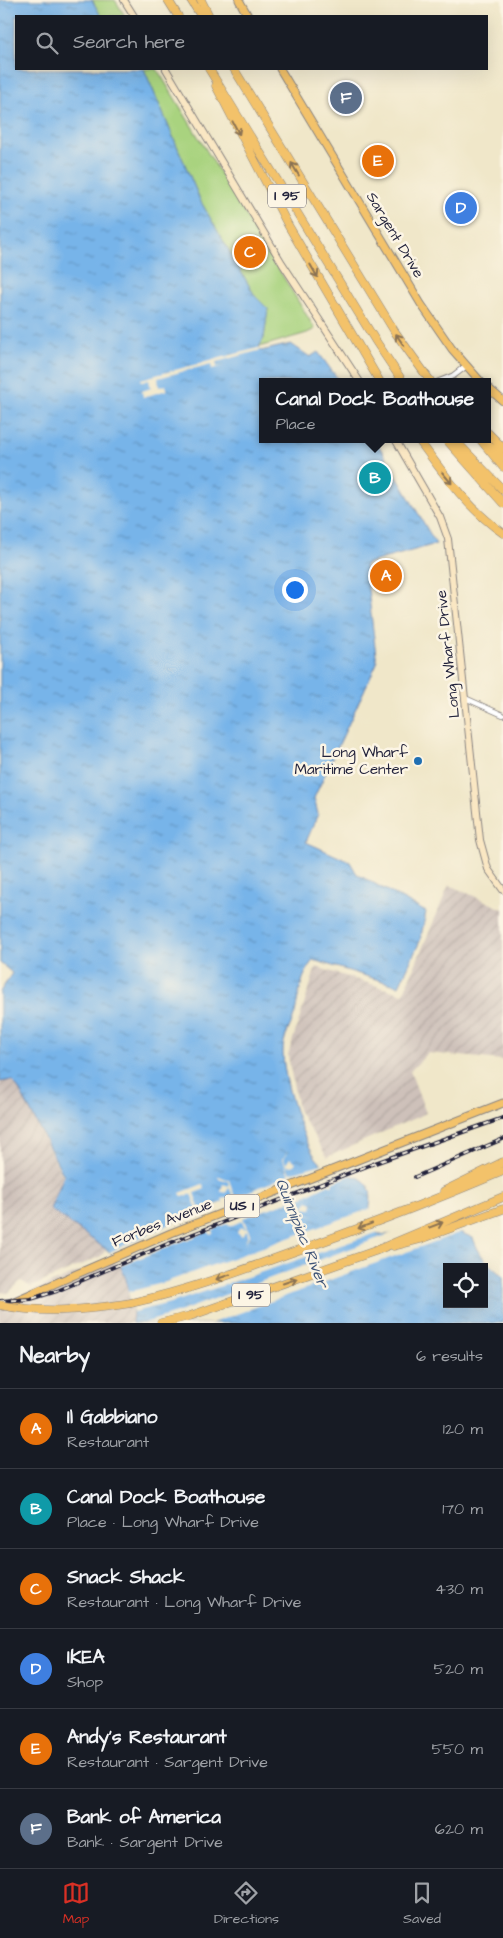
<!DOCTYPE html>
<meta charset="utf-8">
<style>
:root{--surface:#171b24;--page:#20242c;--text:#f1f3f6;--muted:#9ea1a6;--line:#363941;--accent:#d93025}
body{margin:0;font-family:"Architects Daughter",sans-serif;background:var(--page);color:var(--text)}
.controls{position:absolute;right:15px;bottom:15px;display:grid;overflow:hidden;border-radius:0px;box-shadow:0 5px 20px #0002}
.controls button{width:45px;height:45px;display:grid;place-items:center;padding:0;border:0;border-bottom:1px solid var(--line);background:var(--surface);color:var(--text);font:25px sans-serif}
.you{position:absolute;left:294px;top:589px;width:18px;height:18px;margin:-12px;border:4px solid #fff;border-radius:50%;background:#1a73e8;box-shadow:0 0 0 8px #1a73e833}
.badge{display:grid;place-items:center;width:32px;height:32px;border-radius:50%;background:var(--accent);color:#fff;font-size:16px;font-weight:700}
.pin{position:absolute;translate:-50% -50%;border:2px solid #fff;box-shadow:0 1px 5px #0006}
.popup{position:absolute;left:259px;top:378px;width:232px;height:65px;box-sizing:border-box;display:grid;place-content:center;border-radius:0px;background:var(--surface);filter:drop-shadow(0 1px 4px #0005);font-size:16px;white-space:nowrap;color:var(--muted)}
.popup b{font-size:19px;color:var(--text)}
.popup::after{content:'';position:absolute;left:50%;top:100%;margin-left:-10px;border:10px solid transparent;border-top-color:var(--surface)}
.list{margin:0;padding:0;list-style:none}
h2{display:flex;justify-content:space-between;align-items:center;height:65px;margin:0;padding:0 20px;font-size:21px}
h2 small{font-size:16px;font-weight:400;color:var(--muted)}
.list li{display:grid;grid-template-columns:32px 1fr auto;gap:15px;align-items:center;box-sizing:border-box;height:80px;padding:0 20px;border-top:1px solid var(--line)}
.list b{display:block;font-size:19px;white-space:nowrap}
.list p{margin:0;font-size:16px;white-space:nowrap;color:var(--muted)}
.list em{font-size:16px;font-style:normal;color:var(--muted)}
.icon{flex:none;width:28px;height:28px;fill:none;stroke:currentColor;stroke-width:2;stroke-linecap:round;stroke-linejoin:round}
.map{position:relative;flex:none;width:503px;height:1323px;overflow:hidden}
.search{position:absolute;background:var(--surface);box-shadow:0 5px 20px #0002;left:15px;right:15px;top:15px;height:55px;display:flex;align-items:center;gap:12px;box-sizing:border-box;padding:0 18px;border-radius:0px;color:var(--muted);font-size:19px}
.sheet{height:545px;background:var(--surface)}
nav{display:flex;justify-content:space-around;align-items:center;box-sizing:border-box;height:70px;border-top:1px solid var(--line);background:var(--surface);font-size:14px;color:var(--muted)}
nav a{display:grid;justify-items:center;gap:2px}
nav .on{color:var(--accent)}
.map>svg:first-child{display:block}
.industrial{fill:url(#industrial-furrows)}
.park{fill:#a9d37f;stroke:#667a5d}
.water{fill:url(#water-ripples);stroke:#4c6b92;fill-rule:evenodd}
.pier{fill:#f0e7c9}
.lines{fill:none;stroke-linecap:round;stroke-linejoin:round}
.minor-casing{stroke:#898482;stroke-width:6}
.tertiary-casing{stroke:#898482;stroke-width:7}
.secondary-casing{stroke:#898482;stroke-width:8}
.primary-casing{stroke:#898482;stroke-width:9}
.motorway-casing{stroke:#898482;stroke-width:9}
.minor{stroke:#fff;stroke-width:4.5}
.tertiary{stroke:#fff;stroke-width:5}
.secondary{stroke:#fae7c3;stroke-width:6}
.primary{stroke:#f3c26a;stroke-width:7}
.motorway{stroke:#f3c26a;stroke-width:8}
.rail-casing{stroke:#22223b;stroke-width:4}
.rail{stroke:#fcf5e5;stroke-width:2;stroke-dasharray:5.5;stroke-linecap:butt}
.motorway-bridge-casing{stroke:#898482;stroke-width:9;stroke-linecap:butt}
.motorway-bridge{stroke:#f3c26a;stroke-width:8}
.oneway{stroke:#8a7252}
.poi-dot{fill:#1f6fb2;stroke:#fcf5e5;stroke-width:2}
.labels{text-anchor:middle;dominant-baseline:central;stroke-width:5;stroke-linejoin:round;paint-order:stroke}
.shield{fill:#fcf5e5;stroke:#63616e;stroke-width:1}
.shield-label{font-size:14px;font-weight:bold;fill:#22223b}
.street-label{font-size:15px;fill:#22223b;stroke:#fcf5e5}
.poi-label{font-size:15px;fill:#22223b;stroke:#fcf5e5;text-anchor:end}
.water-label{font-size:16px;font-style:italic;fill:#405578;stroke:#fcf5e5}
</style>
<div class="map">
<svg width="503" height="1323" viewBox="0 0 503 1323">
<defs>
<pattern id="industrial-furrows" width="10" height="10" patternUnits="userSpaceOnUse" patternTransform="scale(1.25)"><rect width="10" height="10" fill="#cec1ba"/><path d="M-1 1l2-2M0 10L10 0M9 11l2-2" fill="none" stroke="#b1a6a1"/></pattern>
<pattern id="water-ripples" width="26" height="14" patternUnits="userSpaceOnUse" patternTransform="scale(1.25)"><rect width="26" height="14" fill="#77b4e9"/><path d="M2 4q2-2 4 0t4 0M15 11q2-2 4 0t4 0" fill="none" stroke="#6192be"/></pattern>
</defs>
<rect width="100%" height="100%" fill="#fcf5e5"/>
<filter id="ink" filterUnits="userSpaceOnUse"><feTurbulence type="fractalNoise" baseFrequency=".02" numOctaves="2"/><feDisplacementMap in="SourceGraphic" scale="10" xChannelSelector="R" yChannelSelector="G"/><feConvolveMatrix kernelMatrix="1 2 1 2 8 2 1 2 1" color-interpolation-filters="sRGB"/></filter>
<filter id="wash" filterUnits="userSpaceOnUse"><feTurbulence type="fractalNoise" baseFrequency=".0096" numOctaves="4" result="noise"/><feDisplacementMap in="SourceGraphic" scale="20" xChannelSelector="R" yChannelSelector="G"/><feGaussianBlur stdDeviation="1.12" result="paint"/><feColorMatrix in="noise" values="0 0 0 0 0 0 0 0 0 0 0 0 0 0 0 0 0 1.4 0 .05"/><feComposite in="paint" operator="in"/></filter>
<g filter="url(#wash)">
<rect width="100%" height="100%" fill="#f0e7c9"/>
<path class="industrial" d="M449 885 503 909V1060L428 1053 410 1071 426 1113 327 1157 298 1110 288 1055 316 967 403 994Z
M12 1080 20 1091 94 1239 106 1250 101 1256 31 1287 21 1281 8 1293 0 1292V1082Z
M113 1258 121 1267 126 1279 133 1312 132 1323H0V1304Z"/>
<path class="park" d="M92 0H115L125 16H101Z
M144 69H157L315 329 307 333 259 347 264 338 268 309 255 296 201 202Z"/>
<path class="water" d="M0 0H92L101 16H16V69H144L201 202 255 296 268 309 264 338 259 347 261 351 291 344 310 357 318 352 340 382H262V439H375L436 544 365 564 377 663 314 798 318 814 306 842 350 862 357 874 426 912 420 941 399 986 313 960C301 976 299 993 295 1013 292 1024 286 1032 284 1042 278 1067 301 1137 316 1158 331 1178 354 1170 366 1183 379 1200 359 1214 379 1235L455 1230 473 1238C479 1255 488 1265 503 1276V1323H132L133 1312 126 1279 121 1267 111 1253 50 1209 64 1176 20 1091 12 1080 0 1082V992L12 973 0 963ZM447 1267H484V1304H447Z"/>
<path class="pier" d="M280 345 216 362 217 367 224 366 212 369 211 364 158 378 159 387 166 385 167 390 143 397 142 391 151 388 149 380 142 382 141 379 262 347Z
M288 1149 284 1159 286 1164 290 1158 296 1162 293 1166 286 1165 290 1173 322 1164 320 1161 322 1160 332 1169 352 1173 355 1176 352 1175 332 1183 333 1186 329 1184 300 1198 303 1207 308 1201 313 1203 312 1209 303 1208 305 1213 315 1217 304 1214 298 1198 243 1218 250 1234 244 1245 248 1235 247 1230 242 1236 237 1232 240 1227 246 1229 242 1221 230 1226 228 1223 212 1230 213 1233 210 1234 208 1231 190 1239V1241L185 1240 118 1267 115 1264 110 1252 178 1220V1218L181 1219 198 1211 191 1194 182 1197 180 1193 203 1184 205 1189 194 1193 199 1208 203 1210 223 1202 222 1199 233 1196 229 1187 226 1193 221 1191 223 1184 229 1186 228 1181 218 1178 219 1176 229 1180 235 1197 289 1175 283 1159Z
M372 1208 370 1214 374 1226 379 1232 174 1302 133 1312 128 1292 163 1283Z
M455 1228 464 1231 212 1323H144L176 1313 395 1232Z"/>
</g>
<g filter="url(#ink)">
<g class="lines">
<g class="minor-casing">
<path id="minor" d="M465 698 503 715"/>
</g>
<g class="tertiary-casing">
<path id="tertiary" d="M438 382 453 376 466 366"/>
</g>
<g class="secondary-casing">
<path id="secondary" d="M124 0 134 16
M166 69 282 263 360 382
M395 439 440 517 448 539 480 840 488 869 503 890"/>
</g>
<g class="primary-casing">
<path id="primary" d="M239 0 248 16
M280 69 421 304 452 349 481 382
M488 388 503 401
M3 1306 171 1233 503 1103"/>
</g>
<g class="motorway-casing">
<path id="motorway" d="M168 0 178 16
M191 0 201 16
M201 0 209 16
M209 69 375 340 403 382
M234 69 395 332 431 382
M216 86 288 225 380 382
M488 433 503 448
M418 439C443 473 468 509 503 533
M446 439 503 503
M454 439 503 490
M480 439 503 467
M489 446 503 457
M444 1191 503 1162
M394 1246 421 1239 503 1209
M131 1303C186 1291 238 1272 290 1253 362 1228 433 1201 503 1171
M161 1323 190 1316 375 1251 503 1197"/>
</g>
<use href="#minor" class="minor"/>
<use href="#tertiary" class="tertiary"/>
<use href="#secondary" class="secondary"/>
<use href="#primary" class="primary"/>
<use href="#motorway" class="motorway"/>
<g class="rail-casing">
<path id="rail" d="M415 1177 503 1139
M0 1301 31 1299 57 1291 165 1245 375 1163 503 1118"/>
</g>
<use href="#rail" class="rail"/>
<g class="motorway-bridge-casing">
<path id="motorway-bridge" d="M0 1305C43 1314 88 1310 131 1303"/>
</g>
<use href="#motorway-bridge" class="motorway-bridge"/>
</g>
<defs><path id="oneway-shaft" d="M-6 0H5M1.5-3L5.5 0L1.5 3" fill="none" stroke-width="1.6" stroke-linecap="round" stroke-linejoin="round" transform="scale(1.25)"/></defs>
<g class="oneway">
<use href="#oneway-shaft" transform="translate(236 128) rotate(62)"/>
<use href="#oneway-shaft" transform="translate(295 169) rotate(-121)"/>
<use href="#oneway-shaft" transform="translate(314 271) rotate(60)"/>
<use href="#oneway-shaft" transform="translate(400 340) rotate(-124)"/>
<use href="#oneway-shaft" transform="translate(447 478) rotate(50)"/>
<use href="#oneway-shaft" transform="translate(436 1225) rotate(-21)"/>
<use href="#oneway-shaft" transform="translate(365 1226) rotate(160)"/>
<use href="#oneway-shaft" transform="translate(223 1277) rotate(161)"/>
<use href="#oneway-shaft" transform="translate(290 1281) rotate(-19)"/>
</g>
</g>
<circle class="poi-dot" cx="418" cy="761" r="5"/>
<g class="labels">
<g class="shield">
<rect x="268" y="184.5" width="38" height="23" rx="4"/>
<rect x="224.5" y="1194.5" width="35" height="23" rx="4"/>
<rect x="232" y="1283.5" width="38" height="23" rx="4"/>
</g>
<g class="shield-label">
<text x="287" y="196">I 95</text>
<text x="242" y="1206">US 1</text>
<text x="251" y="1295">I 95</text>
</g>
<g class="street-label">
<text transform="translate(395 235) rotate(59)">Sargent Drive</text>
<text transform="translate(448 654) rotate(-96)">Long Wharf Drive</text>
<text transform="translate(162 1223) rotate(-22)">Forbes Avenue</text>
</g>
<g class="poi-label">
<text x="408" y="752">Long Wharf<tspan x="408" dy="17">Maritime Center</tspan></text>
</g>
<g class="water-label">
<text transform="translate(302 1233) rotate(68)">Quinnipiac River</text>
</g>
</g>
</svg>
<div class="controls">
<button><svg class="icon" aria-label="locate" viewBox="0 0 24 24"><circle cx="12" cy="12" r="6"/><path d="M12 2v4M12 18v4M2 12h4M18 12h4"/></svg></button>
</div>
<div class="you"></div>
<div class="pin badge" style="left:386px;top:576px;background:#e8710a">A</div>
<div class="pin badge" style="left:375px;top:478px;background:#0f9aa8">B</div>
<div class="popup"><b>Canal Dock Boathouse</b>Place</div>
<div class="pin badge" style="left:250px;top:252px;background:#e8710a">C</div>
<div class="pin badge" style="left:461px;top:208px;background:#3f7fe0">D</div>
<div class="pin badge" style="left:378px;top:161px;background:#e8710a">E</div>
<div class="pin badge" style="left:346px;top:98px;background:#5c6f8a">F</div>
<div class="search"><svg class="icon" aria-label="search" viewBox="0 0 24 24"><circle cx="10" cy="10" r="6"/><path d="M15 15l6 6"/></svg>Search here</div>
</div>
<section class="sheet">
<h2>Nearby<small>6 results</small></h2>
<ul class="list">
<li><span class="badge" style="background:#e8710a">A</span><div><b>Il Gabbiano</b><p>Restaurant</p></div><em>120 m</em></li>
<li><span class="badge" style="background:#0f9aa8">B</span><div><b>Canal Dock Boathouse</b><p>Place · Long Wharf Drive</p></div><em>170 m</em></li>
<li><span class="badge" style="background:#e8710a">C</span><div><b>Snack Shack</b><p>Restaurant · Long Wharf Drive</p></div><em>430 m</em></li>
<li><span class="badge" style="background:#3f7fe0">D</span><div><b>IKEA</b><p>Shop</p></div><em>520 m</em></li>
<li><span class="badge" style="background:#e8710a">E</span><div><b>Andy's Restaurant</b><p>Restaurant · Sargent Drive</p></div><em>550 m</em></li>
<li><span class="badge" style="background:#5c6f8a">F</span><div><b>Bank of America</b><p>Bank · Sargent Drive</p></div><em>620 m</em></li>
</ul>
</section>
<nav>
<a class="on"><svg class="icon" aria-label="map" viewBox="0 0 24 24"><path d="M3 6l6-2 6 2 6-2v14l-6 2-6-2-6 2zM9 4v14M15 6v14"/></svg>Map</a>
<a><svg class="icon" aria-label="directions" viewBox="0 0 24 24"><path d="M12 3l9 9-9 9-9-9zM9 14v-3h6M13 9l2 2-2 2"/></svg>Directions</a>
<a><svg class="icon" aria-label="saved" viewBox="0 0 24 24"><path d="M7 4h10v16l-5-4-5 4z"/></svg>Saved</a>
</nav>
